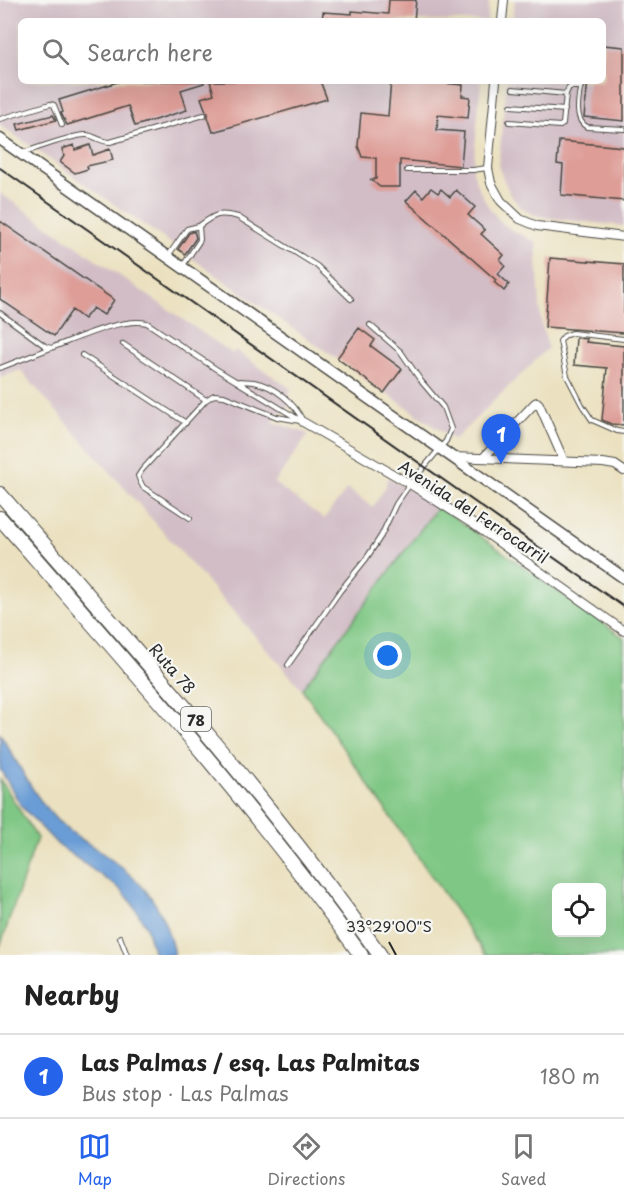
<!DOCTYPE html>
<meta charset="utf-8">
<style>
:root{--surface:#fff;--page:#f2f2f2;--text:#222;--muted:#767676;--line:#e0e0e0;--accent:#2563eb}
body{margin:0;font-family:"Playpen Sans",sans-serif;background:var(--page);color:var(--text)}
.controls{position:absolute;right:18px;bottom:18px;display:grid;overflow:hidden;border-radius:9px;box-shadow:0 6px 24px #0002}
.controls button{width:54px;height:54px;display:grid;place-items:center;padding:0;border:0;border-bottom:2px solid var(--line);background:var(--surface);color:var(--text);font:30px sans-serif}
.you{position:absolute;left:388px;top:656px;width:21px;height:21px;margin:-15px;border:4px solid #fff;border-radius:50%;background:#1a73e8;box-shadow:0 0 0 9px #1a73e833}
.badge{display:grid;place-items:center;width:39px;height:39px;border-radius:50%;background:var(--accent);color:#fff;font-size:20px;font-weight:700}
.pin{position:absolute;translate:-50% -50px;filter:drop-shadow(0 2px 3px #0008)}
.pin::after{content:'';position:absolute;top:32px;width:21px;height:18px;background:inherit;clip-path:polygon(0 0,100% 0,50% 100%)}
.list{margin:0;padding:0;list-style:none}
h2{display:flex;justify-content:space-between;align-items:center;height:78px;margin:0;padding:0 24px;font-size:26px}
h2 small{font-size:20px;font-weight:400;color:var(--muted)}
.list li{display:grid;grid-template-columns:39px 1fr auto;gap:18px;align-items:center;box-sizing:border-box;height:84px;padding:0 24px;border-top:2px solid var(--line)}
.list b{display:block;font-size:22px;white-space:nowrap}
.list p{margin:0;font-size:20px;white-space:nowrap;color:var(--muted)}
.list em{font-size:20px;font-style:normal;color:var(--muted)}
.icon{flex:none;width:33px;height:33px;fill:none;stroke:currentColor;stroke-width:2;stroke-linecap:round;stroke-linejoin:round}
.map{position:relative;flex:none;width:624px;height:955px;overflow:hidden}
.search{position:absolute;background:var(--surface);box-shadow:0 6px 24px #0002;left:18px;right:18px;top:18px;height:66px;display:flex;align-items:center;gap:15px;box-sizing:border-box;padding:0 21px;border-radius:9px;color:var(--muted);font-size:22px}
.sheet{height:162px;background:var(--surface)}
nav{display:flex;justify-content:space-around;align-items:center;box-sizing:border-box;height:84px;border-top:2px solid var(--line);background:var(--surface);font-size:16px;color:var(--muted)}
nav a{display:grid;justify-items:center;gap:3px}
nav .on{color:var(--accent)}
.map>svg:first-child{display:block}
.industrial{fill:#d2bdc6}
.green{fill:#7fc784;stroke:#557958;stroke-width:1.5;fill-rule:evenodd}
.water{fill:#6b9dd6;stroke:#4b6480;stroke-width:1.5}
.building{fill:#de9d97}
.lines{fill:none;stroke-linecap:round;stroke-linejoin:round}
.lane-casing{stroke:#484641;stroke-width:6}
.street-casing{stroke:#484641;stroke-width:10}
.secondary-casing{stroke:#484641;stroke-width:13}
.highway-casing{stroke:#484641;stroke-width:16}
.lane{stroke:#fff;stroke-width:4}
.street{stroke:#fff;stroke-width:8}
.secondary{stroke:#fff;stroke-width:10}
.highway{stroke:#fff;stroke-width:14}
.rail{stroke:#2b2b2b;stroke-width:2}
.ticks{fill:none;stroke:#2b2b2b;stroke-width:2}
.labels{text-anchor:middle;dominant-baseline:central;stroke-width:4.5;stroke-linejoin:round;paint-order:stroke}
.shield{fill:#f6f6f2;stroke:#686867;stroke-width:1.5}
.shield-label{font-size:15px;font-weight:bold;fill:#2b2b2b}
.street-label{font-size:16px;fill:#2b2b2b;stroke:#f6f6f2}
.ticks-label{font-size:15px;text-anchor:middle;fill:#2b2b2b;stroke:#f6f6f2;stroke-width:4.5;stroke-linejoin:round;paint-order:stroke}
</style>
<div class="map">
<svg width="624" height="955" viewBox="0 0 624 955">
<rect width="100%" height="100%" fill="#f6f6f2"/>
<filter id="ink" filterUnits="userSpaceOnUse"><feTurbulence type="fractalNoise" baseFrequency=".0167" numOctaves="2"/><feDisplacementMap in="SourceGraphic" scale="12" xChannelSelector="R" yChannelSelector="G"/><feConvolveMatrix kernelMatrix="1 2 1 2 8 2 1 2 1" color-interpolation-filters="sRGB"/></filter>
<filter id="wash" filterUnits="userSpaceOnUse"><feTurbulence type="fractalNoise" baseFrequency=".008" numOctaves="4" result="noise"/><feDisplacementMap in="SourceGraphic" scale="24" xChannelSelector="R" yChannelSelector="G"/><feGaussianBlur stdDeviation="1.35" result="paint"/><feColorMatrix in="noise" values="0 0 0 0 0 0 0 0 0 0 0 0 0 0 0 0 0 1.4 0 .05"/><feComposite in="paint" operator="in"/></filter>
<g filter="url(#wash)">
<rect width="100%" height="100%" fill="#ebe1c0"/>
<path class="industrial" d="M0 0H489L487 21H21V81H481L473 170 476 183 489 208 501 222 513 231 536 242 541 321 548 348 454 440 0 125Z
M515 0H624V226L549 218 532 214 520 206 510 195 498 166 507 81H603V21H512Z
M0 193 233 354 235 350 291 389 288 397 292 399 284 414 279 412 273 422 309 434 274 483 324 519 347 489 373 507 386 486 387 477 438 506 302 689 20 370 0 378Z"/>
<path class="green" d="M438 506 624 638V955H486L302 689ZM556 888H602V932H556Z
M0 779 37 838 0 947Z"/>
<path class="water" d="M0 734C18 762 32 794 55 818 66 830 81 839 95 848 140 879 163 900 174 955H154L146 926 130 900 120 889 58 845 22 807 0 769Z"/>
<g id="blocks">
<path class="building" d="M389 0H416L414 21H322L323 12 352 14V11L388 14Z
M603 45 624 47V121L584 117 588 81H603Z
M121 81H204V83L181 90 187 110 135 126 128 106 67 125 61 113 63 112 59 100Z
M210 81H320L327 99 213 132 208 117V113L206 111 201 98 214 94Z
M391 81H424L463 85 462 96 470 97 468 118 438 115 437 130 464 132 461 166 400 160V187H380L371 180 376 179V158L362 157 358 146 361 113 388 116Z
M53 115 56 120 19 130 17 124Z
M559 141 624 147V201L561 195 563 165 557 164Z
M74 145 75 150 90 145 93 155 110 149 113 160 87 166 88 169 75 173 60 162 64 156 62 149Z
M431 188 438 193 441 189 450 197 456 190 475 207 468 215 485 230 481 234 504 255 500 260 505 266 498 274 509 284 504 291 494 282 496 280 406 201 416 190 423 197Z
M0 221 114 300 104 315 93 308 84 319 72 310 54 336 0 299Z
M194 231 196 238 185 254 178 249 189 233Z
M550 258 624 264V333L545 327Z
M359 328 375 340 371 346 402 369 384 393 337 358Z
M576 338 587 339 586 342 624 346V425L611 424 602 420 607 368 574 365Z"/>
</g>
</g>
<g filter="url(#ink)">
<use href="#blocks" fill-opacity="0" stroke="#484641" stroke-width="1.5"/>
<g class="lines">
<g class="lane-casing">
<path id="lane" d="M581 81C580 95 572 119 587 127L624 129
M513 89 566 94
M511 106 565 110
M0 119 50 104 54 105 62 125
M509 122 560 126 563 124 566 94 569 87H581
M25 152C39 148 73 134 87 135 95 136 101 142 110 142L204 115
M407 170H473L487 168
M199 226C215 214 219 212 238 217L317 266 351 299
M168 256 187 229 199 226 200 240 182 267
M0 313 45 346 51 348C76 339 122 317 147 323L216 369 303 422
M624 339 572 333 564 336 560 341 567 376 582 405 592 420 617 431 624 432
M123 344 206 400
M82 355 186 423
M0 368 51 348
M239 381C244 382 249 381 254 382 274 386 294 402 303 421
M190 518 143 487 140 481 138 476 142 470 206 400 214 395 224 396 277 417 300 421
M288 665 340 591 366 559 381 536 396 504 410 484 446 441 451 429 443 407 421 381 401 352 370 325
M120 937 127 955"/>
</g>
<g class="street-casing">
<path id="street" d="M502 21 504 0
M496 81 488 168 491 183 501 201 520 219 537 226 624 237
M303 422 410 484 473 524 624 631
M453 457 603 463 615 465 624 471
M484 457 535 403 537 402 539 404 564 461"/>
</g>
<g class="secondary-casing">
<path id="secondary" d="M0 139 624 578"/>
</g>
<g class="highway-casing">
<path id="highway" d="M0 494C131 644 264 793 380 955
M0 518C124 660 250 801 361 955"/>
</g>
<use href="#lane" class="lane"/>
<use href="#street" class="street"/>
<use href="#secondary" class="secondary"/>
<use href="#highway" class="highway"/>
<path class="rail" d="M0 168 624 607"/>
</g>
</g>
<path class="ticks" d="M389 942 396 955"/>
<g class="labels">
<rect class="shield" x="181" y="707" width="30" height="24" rx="4.5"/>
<g class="shield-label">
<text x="196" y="719">78</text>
</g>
<g class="street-label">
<text transform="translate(474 511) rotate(33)">Avenida del Ferrocarril</text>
<text transform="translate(173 668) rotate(49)">Ruta 78</text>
</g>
</g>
<g class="ticks-label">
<text x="389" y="932">33°29'00"S</text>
</g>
</svg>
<div class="controls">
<button><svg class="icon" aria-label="locate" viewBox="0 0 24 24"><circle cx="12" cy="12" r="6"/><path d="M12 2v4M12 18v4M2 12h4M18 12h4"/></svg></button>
</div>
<div class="you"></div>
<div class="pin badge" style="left:501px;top:464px">1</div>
<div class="search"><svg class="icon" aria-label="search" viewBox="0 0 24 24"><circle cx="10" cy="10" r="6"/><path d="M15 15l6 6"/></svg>Search here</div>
</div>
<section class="sheet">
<h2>Nearby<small></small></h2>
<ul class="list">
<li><span class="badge">1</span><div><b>Las Palmas / esq. Las Palmitas</b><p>Bus stop · Las Palmas</p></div><em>180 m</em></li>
</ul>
</section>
<nav>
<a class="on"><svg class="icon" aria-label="map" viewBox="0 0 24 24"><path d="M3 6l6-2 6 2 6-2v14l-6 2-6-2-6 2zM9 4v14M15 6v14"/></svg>Map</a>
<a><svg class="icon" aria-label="directions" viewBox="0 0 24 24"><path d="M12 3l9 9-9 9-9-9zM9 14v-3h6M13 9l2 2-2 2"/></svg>Directions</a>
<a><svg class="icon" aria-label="saved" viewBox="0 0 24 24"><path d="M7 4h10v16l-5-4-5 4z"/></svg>Saved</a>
</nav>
